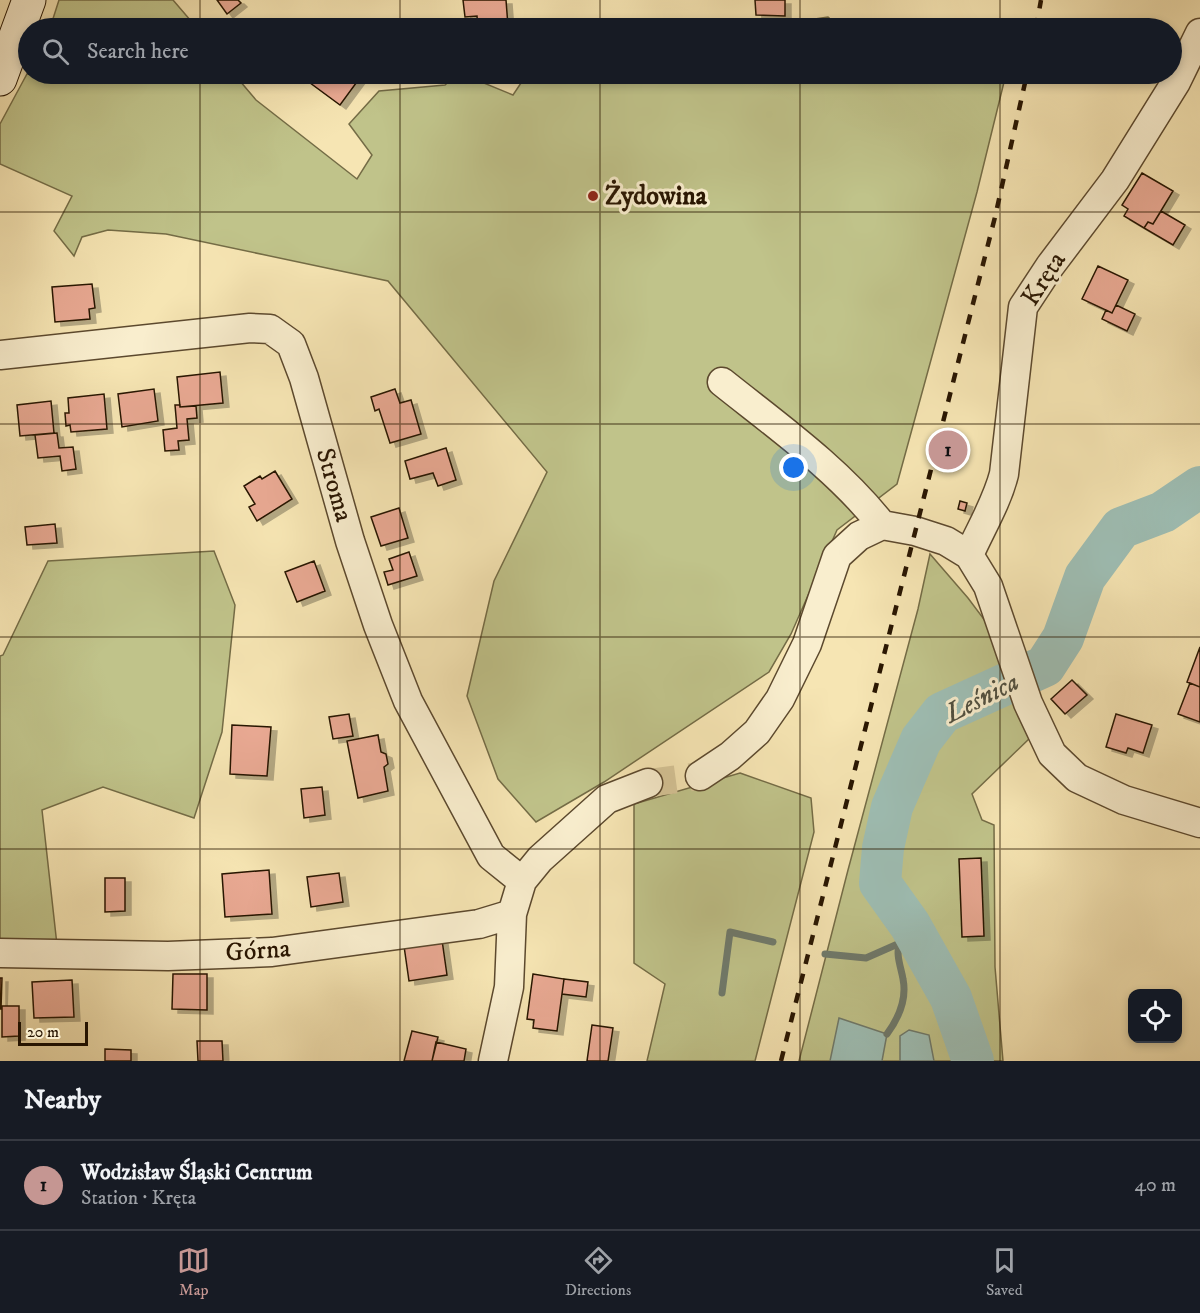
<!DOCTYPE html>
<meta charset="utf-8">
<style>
:root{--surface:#171b24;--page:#242831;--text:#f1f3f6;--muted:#9ea1a6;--line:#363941;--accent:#c59692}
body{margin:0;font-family:"IM FELL DW Pica",serif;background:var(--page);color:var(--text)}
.controls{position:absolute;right:18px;bottom:18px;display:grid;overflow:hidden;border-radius:12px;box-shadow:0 3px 9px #0003}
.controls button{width:54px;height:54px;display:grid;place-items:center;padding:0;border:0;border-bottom:2px solid var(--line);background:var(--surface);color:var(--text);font:30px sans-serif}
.scale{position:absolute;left:18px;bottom:15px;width:70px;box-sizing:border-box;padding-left:6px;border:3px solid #281501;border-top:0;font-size:16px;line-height:21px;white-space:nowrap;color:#281501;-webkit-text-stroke:4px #f9eece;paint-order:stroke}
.you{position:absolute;left:794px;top:468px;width:21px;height:21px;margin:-15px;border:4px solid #fff;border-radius:50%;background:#1a73e8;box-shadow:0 0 0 9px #1a73e833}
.badge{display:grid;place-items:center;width:39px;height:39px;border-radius:50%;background:var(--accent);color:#111;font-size:20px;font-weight:700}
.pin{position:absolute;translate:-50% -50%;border:3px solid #fff;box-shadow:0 2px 6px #0006}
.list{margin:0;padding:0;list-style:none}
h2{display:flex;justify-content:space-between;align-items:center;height:78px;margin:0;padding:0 24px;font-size:26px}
h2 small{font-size:20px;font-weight:400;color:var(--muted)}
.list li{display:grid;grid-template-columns:39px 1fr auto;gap:18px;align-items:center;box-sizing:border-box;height:90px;padding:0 24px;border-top:2px solid var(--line)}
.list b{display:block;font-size:22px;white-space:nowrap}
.list p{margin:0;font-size:20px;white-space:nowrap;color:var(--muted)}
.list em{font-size:20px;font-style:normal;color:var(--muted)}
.icon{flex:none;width:33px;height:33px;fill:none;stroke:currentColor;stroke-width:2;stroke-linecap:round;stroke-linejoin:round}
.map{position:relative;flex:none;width:1200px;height:1061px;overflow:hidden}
.search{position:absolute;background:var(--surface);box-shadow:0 3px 9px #0003;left:18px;right:18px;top:18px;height:66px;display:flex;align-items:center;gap:15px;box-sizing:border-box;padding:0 21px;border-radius:33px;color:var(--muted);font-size:22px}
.sheet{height:168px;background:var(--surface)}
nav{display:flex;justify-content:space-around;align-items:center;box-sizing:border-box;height:84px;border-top:2px solid var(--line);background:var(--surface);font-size:16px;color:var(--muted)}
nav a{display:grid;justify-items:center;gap:3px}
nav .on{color:var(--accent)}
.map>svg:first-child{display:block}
.green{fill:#c0c38a;stroke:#746c46;stroke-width:1.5}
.water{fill:#9ebeb4;stroke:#6f7a6c;stroke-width:1.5}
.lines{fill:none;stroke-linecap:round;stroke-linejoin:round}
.stream{stroke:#6f7a6c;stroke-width:7}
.river{stroke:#9ebeb4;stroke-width:42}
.building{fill:#e9a993;stroke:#281501;stroke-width:1.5;filter:url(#shadow)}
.street-tunnel{stroke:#d7c698;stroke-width:28;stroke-dasharray:28 14;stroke-linecap:butt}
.street-casing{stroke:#5c492e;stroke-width:31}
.secondary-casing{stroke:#281501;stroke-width:35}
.street{stroke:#f9eece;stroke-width:28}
.secondary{stroke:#f9eece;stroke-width:33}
.rail{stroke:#281501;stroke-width:4.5;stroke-dasharray:10 10;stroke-linecap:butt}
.grid{fill:none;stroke:#281501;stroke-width:1.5;stroke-opacity:0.55}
.poi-dot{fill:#8f2418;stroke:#f9eece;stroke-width:2}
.labels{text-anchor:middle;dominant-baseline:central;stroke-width:6;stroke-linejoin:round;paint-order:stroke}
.poi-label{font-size:26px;font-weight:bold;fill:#281501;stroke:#f9eece;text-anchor:start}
.street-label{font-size:26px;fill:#281501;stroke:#f9eece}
.water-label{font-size:27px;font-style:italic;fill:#515040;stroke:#f9eece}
</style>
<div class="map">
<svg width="1200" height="1061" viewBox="0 0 1200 1061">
<defs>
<filter id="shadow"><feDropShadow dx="6" dy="4" stdDeviation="0" flood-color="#0004"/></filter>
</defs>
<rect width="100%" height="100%" fill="#f6e5b3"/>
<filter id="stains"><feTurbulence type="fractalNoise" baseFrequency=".00333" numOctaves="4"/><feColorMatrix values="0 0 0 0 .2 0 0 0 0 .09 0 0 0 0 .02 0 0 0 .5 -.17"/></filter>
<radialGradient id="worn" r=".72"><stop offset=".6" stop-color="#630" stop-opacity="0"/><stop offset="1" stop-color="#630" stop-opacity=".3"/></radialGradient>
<path class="green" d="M59 0H173L197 28H50Z
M828 17 841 28H753Z
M28 72V74H234L256 100 357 179 372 155 349 124 379 91 445 85 457 74H462L513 95 527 74H1006L977 192 897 484 837 530 791 634 769 672 604 782 536 822 498 779 467 696 494 581 547 472 388 281 166 234 108 230 82 237 74 256 54 231 72 196 0 164V124Z
M214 551 235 605 222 732 194 818 103 787 42 810 57 945 0 942V656L3 655 48 561Z
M930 554 968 598 995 634 1032 736 972 794 982 820 994 825 995 967 1003 1061H799L848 870 918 609Z
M740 773 811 798 814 832 755 1061H647L665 984 634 963V804Z"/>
<path class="water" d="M839 1018 887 1034 882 1061H830Z
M909 1030 929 1035 934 1061H900V1036Z"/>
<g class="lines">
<path class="stream" d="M825 954 866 958 900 943
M722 993 730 932 773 942
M887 1034C898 1019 907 999 903 979 901 967 895 954 900 941 902 936 907 930 910 925"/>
<path class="river" d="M973 1061 951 998 910 925 880 883 883 848 892 807 921 740 942 713 1045 666 1063 638 1085 577 1121 528 1163 512 1200 487"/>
</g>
<path class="building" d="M217 0H238L241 3 227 14Z
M463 0H506L508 26 478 28 477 16 465 17Z
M755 0H785V16L756 15Z
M298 74H360L362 75 340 105Z
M1142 173 1173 191 1153 224 1148 222 1144 228 1124 216 1128 209 1122 205Z
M1161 211 1185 225 1173 245 1144 228 1148 222 1153 224Z
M1098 266 1128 280 1112 313 1082 299Z
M92 284 95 308 89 309 90 319 55 322 52 287Z
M1116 305 1135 314 1127 331 1102 319 1106 310 1112 313Z
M220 372 223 403 180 407 177 377Z
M154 389 158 421 122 427 118 394Z
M395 389 400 403 411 400 421 434 390 443 379 409 375 411 371 397Z
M104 394 107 429 71 432 70 425 66 426 65 413H69L68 398Z
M51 401 54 433 20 436 17 405Z
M175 405H180V407L196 406 197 418 187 419 189 440 178 441 179 450 165 451 163 430 177 428Z
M57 433 59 448 73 447 76 469 62 471 60 456 38 458 35 435Z
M446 448 456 480 438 486 433 473 410 479 405 461Z
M275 471 292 499 257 521 249 507 255 504 244 486 260 476 262 479Z
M960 501 967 503 965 511 958 509Z
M399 508 408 538 381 546 371 517Z
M55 524 57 543 27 545 25 527Z
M409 552 417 576 388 585 384 572 393 570 389 559Z
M314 561 325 591 297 602 285 572Z
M1200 647V687L1187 682Z
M1072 680 1087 695 1065 714 1051 699Z
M1190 683 1200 687V722L1178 714Z
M349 714 353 736 333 739 329 717Z
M1116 714 1152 725 1143 753 1128 748 1126 753 1106 747Z
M232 725 271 727 267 776 230 774Z
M378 735 381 752 386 754 388 764 384 767 388 791 358 798 347 741Z
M322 787 325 815 304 818 301 789Z
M981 858 984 936 962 937 959 859Z
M269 870 272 914 225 917 222 874Z
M339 873 343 902 311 907 307 877Z
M105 878H125V911L105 912Z
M442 940 447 975 409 981 404 946Z
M173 974H207V1010L172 1009Z
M533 974 564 979 557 1031 533 1028 534 1020 527 1019Z
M0 978H2L1 1009H0Z
M564 979 588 982 586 997 562 994Z
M72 980 74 1017 34 1018 32 982Z
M2 1006H19V1036L2 1037Z
M592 1025 613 1028 608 1061H587Z
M412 1031 438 1037 432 1061H404Z
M197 1041H222L223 1061H198Z
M436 1042 466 1049 464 1061H432Z
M105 1049 131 1050V1061H105Z"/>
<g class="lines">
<path class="street-tunnel" d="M648 783 700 776"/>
<g class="street-casing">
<path id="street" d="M0 355 250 328 270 329 291 344 304 378 350 541 378 625 408 701 491 856 522 881
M722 382C777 426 838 469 882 525
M882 525 915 531 946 541 969 555 988 586 1028 703 1052 754 1077 778 1124 800 1200 823
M969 555C981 528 997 502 1004 474L1023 307 1050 266 1115 180 1176 82 1200 33
M700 776 730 756 757 732 780 699 807 644 837 556 859 536 882 525
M0 953 168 956 272 952 479 924 512 914
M493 1061 509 987 512 914 522 881 540 859 607 799 648 783"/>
</g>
<g class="secondary-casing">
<path id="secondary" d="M0 79 29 0"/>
</g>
<use href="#street" class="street"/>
<use href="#secondary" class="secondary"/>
<path class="rail" d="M1036 28 1041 0
M781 1061 995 217 1027 74"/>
</g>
<path class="grid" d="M200 0V28M400 0V28M600 0V28M800 0V28M1000 0V28M200 74V1061M400 74V1061M600 74V1061M800 74V1061M1000 74V1061M0 212H1200M0 424H1200M0 637H1200M0 849H1200"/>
<circle class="poi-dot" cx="593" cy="196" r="6"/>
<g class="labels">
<g class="poi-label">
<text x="605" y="196">Żydowina</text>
</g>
<g class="street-label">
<text transform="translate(1044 279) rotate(-57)">Kręta</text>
<text transform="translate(334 485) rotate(74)">Stroma</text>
<text transform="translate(258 951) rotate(-4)">Górna</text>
</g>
<g class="water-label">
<text transform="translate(982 698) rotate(-27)">Leśnica</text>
</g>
</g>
<rect width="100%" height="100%" filter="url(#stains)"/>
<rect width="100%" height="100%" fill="url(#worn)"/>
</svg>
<div class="controls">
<button><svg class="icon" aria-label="locate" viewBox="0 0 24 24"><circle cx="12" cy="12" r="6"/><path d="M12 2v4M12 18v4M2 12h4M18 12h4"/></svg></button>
</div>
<div class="scale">20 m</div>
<div class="you"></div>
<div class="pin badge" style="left:948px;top:450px">1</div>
<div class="search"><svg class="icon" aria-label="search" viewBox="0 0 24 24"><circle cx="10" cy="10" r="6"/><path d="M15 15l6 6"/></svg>Search here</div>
</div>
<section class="sheet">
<h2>Nearby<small></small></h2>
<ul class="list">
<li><span class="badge">1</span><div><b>Wodzisław Śląski Centrum</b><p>Station · Kręta</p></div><em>40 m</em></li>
</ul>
</section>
<nav>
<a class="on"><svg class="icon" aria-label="map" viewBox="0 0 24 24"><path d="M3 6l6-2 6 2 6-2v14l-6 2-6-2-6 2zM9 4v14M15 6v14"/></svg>Map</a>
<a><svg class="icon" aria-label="directions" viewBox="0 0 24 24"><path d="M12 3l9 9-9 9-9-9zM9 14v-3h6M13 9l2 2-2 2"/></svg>Directions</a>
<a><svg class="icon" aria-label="saved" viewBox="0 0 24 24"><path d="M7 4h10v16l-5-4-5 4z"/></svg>Saved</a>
</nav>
